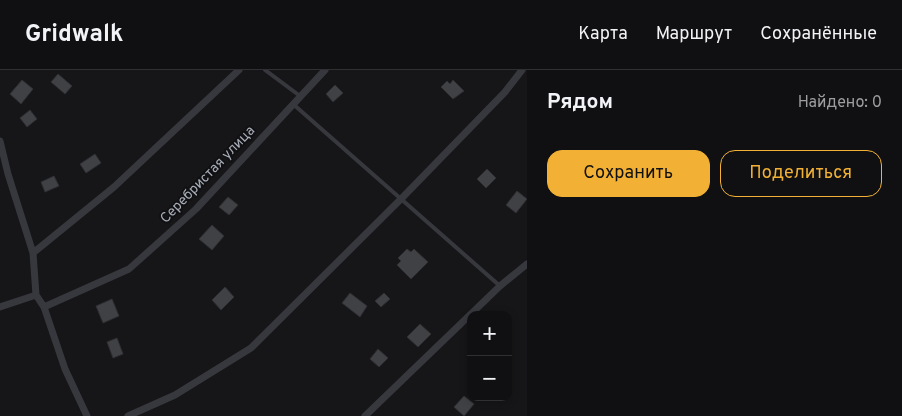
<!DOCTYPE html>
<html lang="ru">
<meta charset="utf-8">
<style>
:root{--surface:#101012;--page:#19191b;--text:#f1f3f6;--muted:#9c9d9f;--line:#303032;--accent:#f2b134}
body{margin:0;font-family:Overpass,sans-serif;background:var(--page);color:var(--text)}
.controls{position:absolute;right:15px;bottom:15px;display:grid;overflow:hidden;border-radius:10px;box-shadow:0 2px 8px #0003}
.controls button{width:45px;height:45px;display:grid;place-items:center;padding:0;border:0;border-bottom:1px solid var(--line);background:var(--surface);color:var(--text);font:25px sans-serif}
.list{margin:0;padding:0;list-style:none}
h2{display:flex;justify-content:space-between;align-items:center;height:65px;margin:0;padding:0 20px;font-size:21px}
h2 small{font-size:16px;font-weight:400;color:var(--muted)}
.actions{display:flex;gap:10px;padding:15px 20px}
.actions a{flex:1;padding:11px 0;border:1px solid var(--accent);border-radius:15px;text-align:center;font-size:18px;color:var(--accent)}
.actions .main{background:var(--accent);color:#111}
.map{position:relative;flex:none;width:527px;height:346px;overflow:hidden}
header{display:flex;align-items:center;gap:30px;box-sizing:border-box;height:70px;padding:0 25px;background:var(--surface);border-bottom:1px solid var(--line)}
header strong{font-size:24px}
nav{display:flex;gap:28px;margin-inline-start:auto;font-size:18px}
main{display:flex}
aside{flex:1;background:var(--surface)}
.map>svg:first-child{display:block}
.building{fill:#404145;stroke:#303034}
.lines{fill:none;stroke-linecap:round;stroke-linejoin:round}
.service{stroke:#37383d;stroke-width:4}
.minor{stroke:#37383d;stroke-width:7}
.labels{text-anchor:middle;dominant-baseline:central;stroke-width:4;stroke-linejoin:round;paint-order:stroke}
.street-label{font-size:14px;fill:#a8adb8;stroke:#111113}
</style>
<header>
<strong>Gridwalk</strong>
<nav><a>Карта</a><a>Маршрут</a><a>Сохранённые</a></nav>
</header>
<main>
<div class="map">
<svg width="527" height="346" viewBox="0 0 527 346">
<rect width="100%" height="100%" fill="#161618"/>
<path class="building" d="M58 4 72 16 65 24 51 12Z
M22 10 33 19 21 34 10 24Z
M453 10 464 21 453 29 441 17 447 11 450 14Z
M335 15 343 23 333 32 326 24Z
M30 40 37 49 27 57 20 48Z
M95 84 101 93 86 103 80 94Z
M487 99 496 108 486 118 477 109Z
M54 106 59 116 45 122 41 112Z
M517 121 527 129 516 143 506 135Z
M228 127 238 135 229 145 219 137Z
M212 155 224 166 212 180 199 169Z
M407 179 411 182 414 179 428 192 411 209 397 195 401 191 398 188Z
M225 217 234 227 221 240 212 230Z
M350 223 367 236 360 247 342 233Z
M384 223 390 229 381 237 375 231Z
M112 229 119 246 103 253 96 236Z
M420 254 431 264 418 277 407 267Z
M117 268 123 284 113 288 107 272Z
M378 279 388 288 379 297 370 289Z
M464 326 474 334 464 346 454 337Z"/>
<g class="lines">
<path class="service" d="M265 0 300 26
M293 34 500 216"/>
<path class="minor" d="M0 71 8 104 33 183 36 225 44 237 65 299 87 346
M33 183 114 117 239 0
M0 237 36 225
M44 237 129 199 196 139 325 0
M128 346 175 325 251 278 402 128 505 22 522 0
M365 346 500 216 527 194"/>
</g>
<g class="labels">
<g class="street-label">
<text transform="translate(208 105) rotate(-46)">Серебристая улица</text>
</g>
</g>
</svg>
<div class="controls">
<button>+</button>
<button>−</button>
</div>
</div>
<aside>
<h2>Рядом<small>Найдено: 0</small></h2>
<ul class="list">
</ul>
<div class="actions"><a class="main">Сохранить</a><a>Поделиться</a></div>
</aside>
</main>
